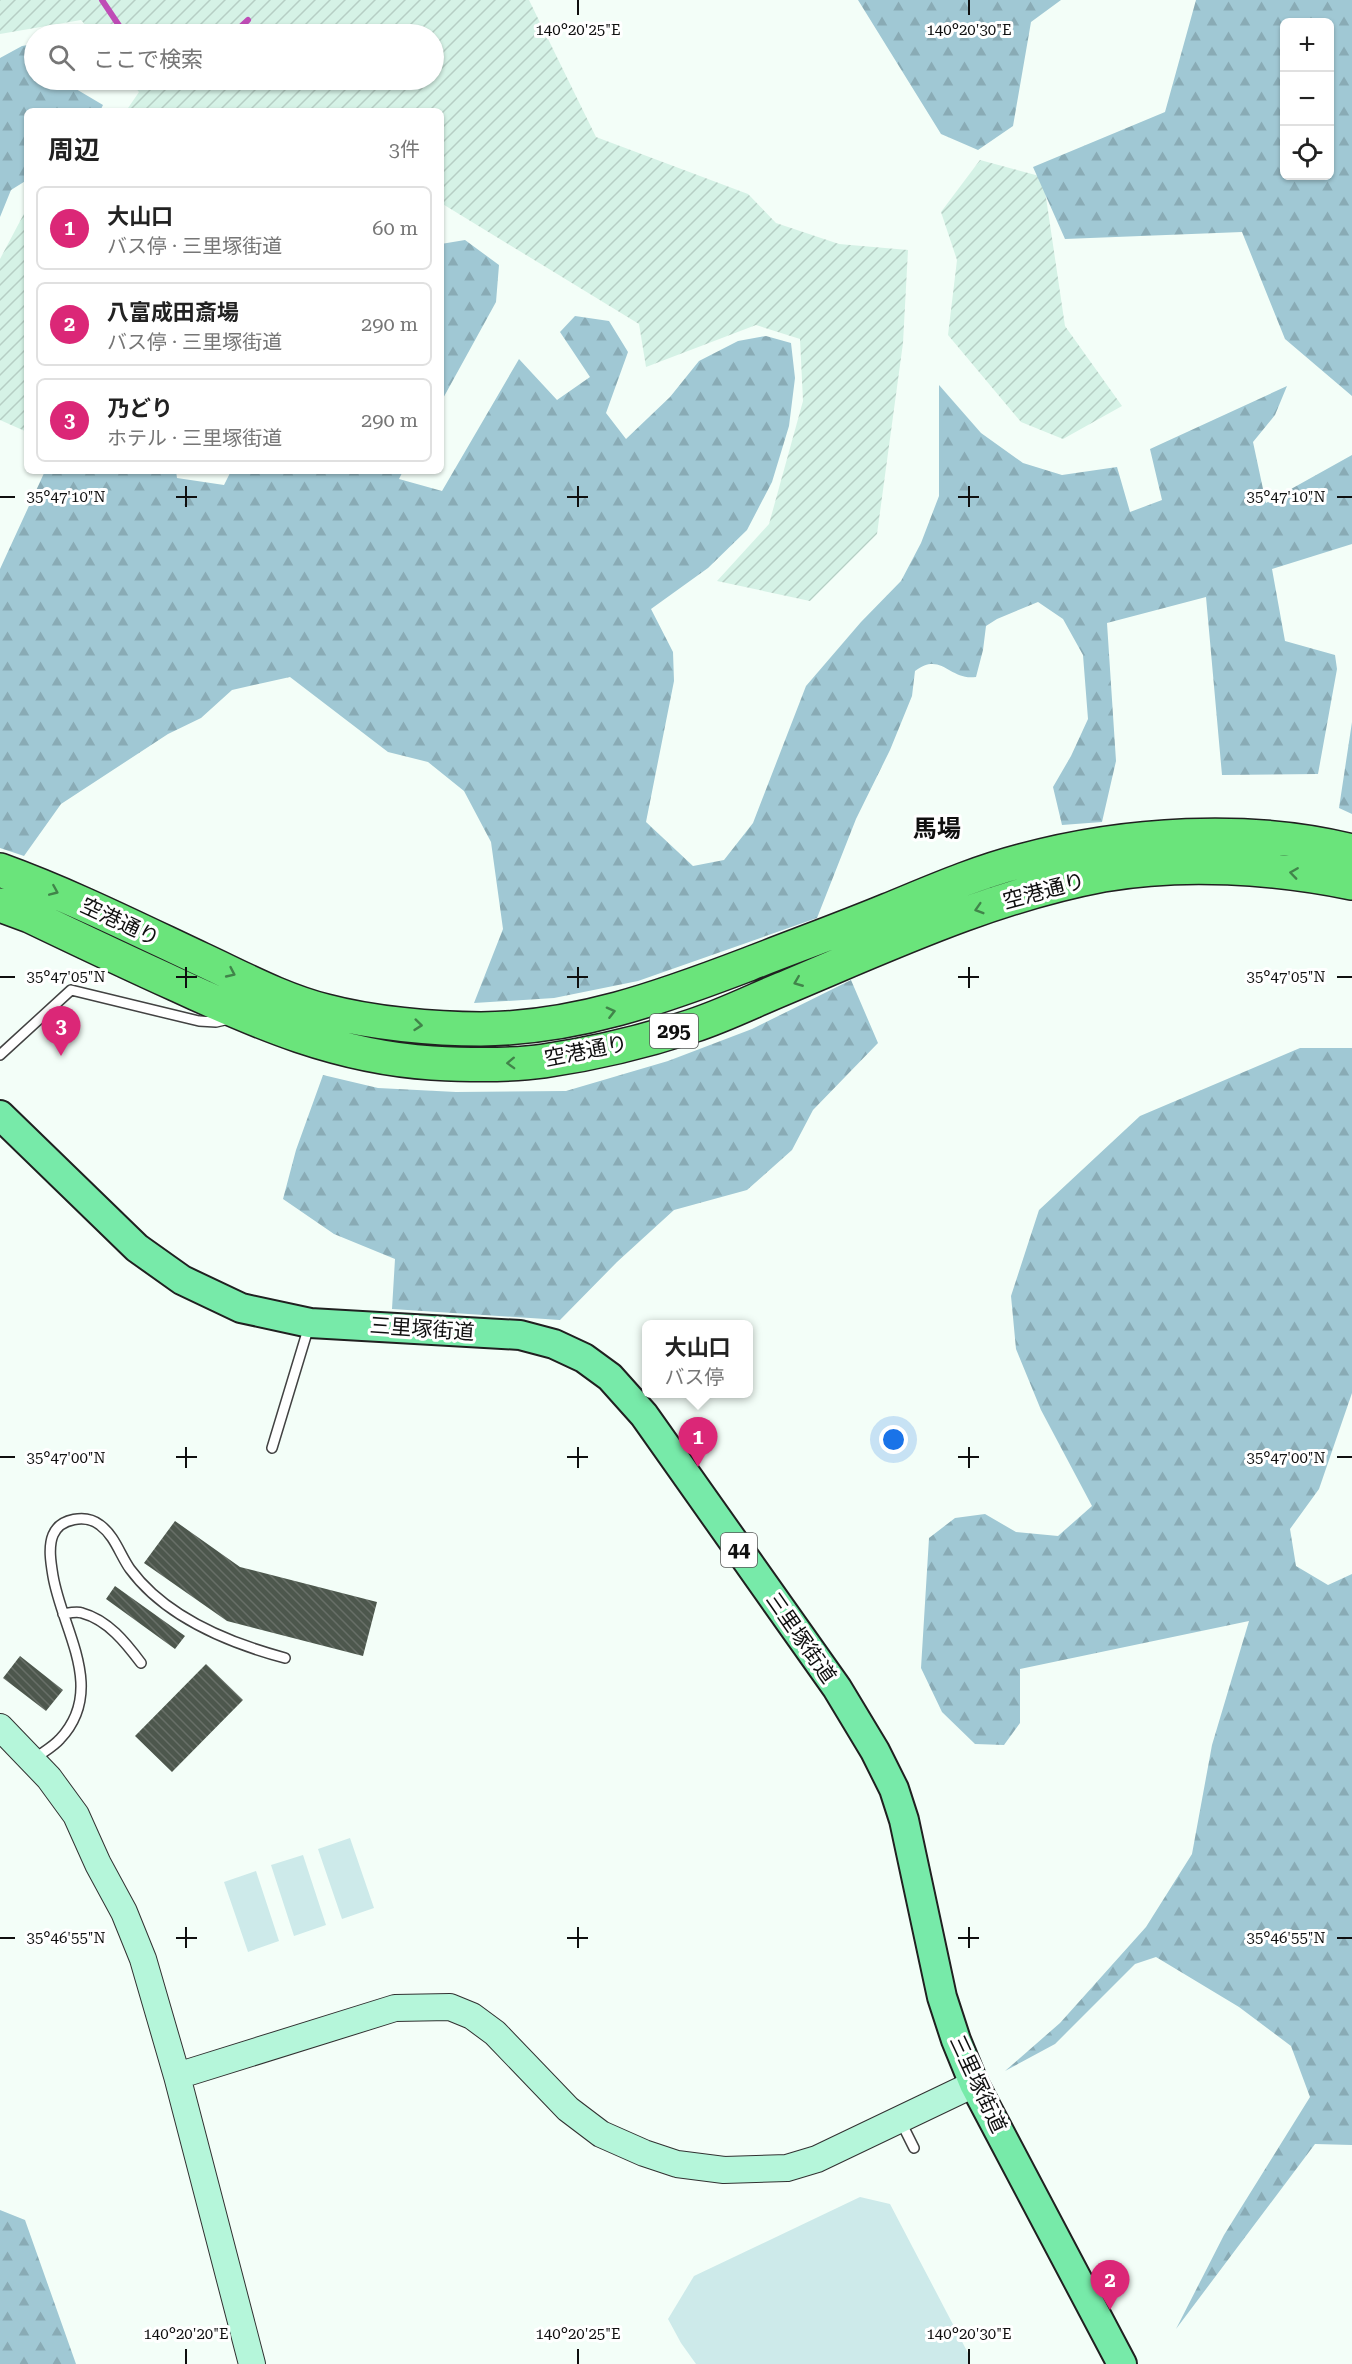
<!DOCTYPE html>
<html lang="ja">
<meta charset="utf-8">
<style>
:root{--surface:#fff;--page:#f2f2f2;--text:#222;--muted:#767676;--line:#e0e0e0;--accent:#db2777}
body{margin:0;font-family:"Roboto Serif","Noto Sans JP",serif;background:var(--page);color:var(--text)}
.controls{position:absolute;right:18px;top:18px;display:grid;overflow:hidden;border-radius:9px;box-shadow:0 2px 4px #0004}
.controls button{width:54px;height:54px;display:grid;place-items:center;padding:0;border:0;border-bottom:2px solid var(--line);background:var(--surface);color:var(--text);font:30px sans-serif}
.you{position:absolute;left:894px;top:1440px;width:21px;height:21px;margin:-15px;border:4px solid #fff;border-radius:50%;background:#1a73e8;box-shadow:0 0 0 9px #1a73e833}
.badge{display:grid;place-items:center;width:39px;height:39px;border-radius:50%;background:var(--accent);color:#fff;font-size:20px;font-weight:700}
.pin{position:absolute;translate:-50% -50px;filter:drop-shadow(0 2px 3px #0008)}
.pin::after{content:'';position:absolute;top:32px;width:21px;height:18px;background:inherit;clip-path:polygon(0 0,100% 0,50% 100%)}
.popup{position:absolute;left:642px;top:1320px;width:111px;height:78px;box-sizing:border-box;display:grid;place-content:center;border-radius:9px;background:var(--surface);filter:drop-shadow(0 2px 4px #0005);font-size:20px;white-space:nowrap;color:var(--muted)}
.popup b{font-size:22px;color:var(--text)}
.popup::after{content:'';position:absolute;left:50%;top:100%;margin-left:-12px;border:12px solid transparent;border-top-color:var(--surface)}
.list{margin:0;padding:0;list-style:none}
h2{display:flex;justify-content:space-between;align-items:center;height:78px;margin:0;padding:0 24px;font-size:26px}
h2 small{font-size:20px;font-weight:400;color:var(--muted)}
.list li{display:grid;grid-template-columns:39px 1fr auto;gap:18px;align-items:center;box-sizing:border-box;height:84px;margin:0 12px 12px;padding:0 12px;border:2px solid var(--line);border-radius:9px}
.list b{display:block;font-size:22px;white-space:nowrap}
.list p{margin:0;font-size:20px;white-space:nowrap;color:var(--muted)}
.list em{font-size:20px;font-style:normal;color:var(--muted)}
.icon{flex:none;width:33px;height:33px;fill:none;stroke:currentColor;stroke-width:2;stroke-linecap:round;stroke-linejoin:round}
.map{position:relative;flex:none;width:1352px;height:2364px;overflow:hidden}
.search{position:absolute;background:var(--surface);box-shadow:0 2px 4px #0004;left:24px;top:24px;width:420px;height:66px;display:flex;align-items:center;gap:15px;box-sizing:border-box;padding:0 21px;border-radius:33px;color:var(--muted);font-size:22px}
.panel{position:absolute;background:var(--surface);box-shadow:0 2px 4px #0004;left:24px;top:108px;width:420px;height:366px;border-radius:9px}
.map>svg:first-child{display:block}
.farmland{fill:url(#farmland-furrows)}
.forest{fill:url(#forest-firs);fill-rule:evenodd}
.pitch{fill:#cdeaea}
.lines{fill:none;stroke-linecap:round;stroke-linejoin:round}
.stream{stroke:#bf4cb6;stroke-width:6}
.building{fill:url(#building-back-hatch)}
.lane-casing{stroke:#424242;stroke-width:12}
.secondary-casing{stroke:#313131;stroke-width:28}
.primary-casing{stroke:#202020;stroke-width:32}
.highway-casing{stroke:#202020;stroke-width:36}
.lane{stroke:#fff;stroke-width:9}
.secondary{stroke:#b5f6da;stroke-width:26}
.primary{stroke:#77eaa9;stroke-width:28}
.highway{stroke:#6ae47b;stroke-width:33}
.oneway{stroke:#41844a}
.ticks{fill:none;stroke:#0f0f0f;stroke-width:2}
.labels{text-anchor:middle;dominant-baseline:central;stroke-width:6;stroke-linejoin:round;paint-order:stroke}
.shield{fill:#fff;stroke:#575757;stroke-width:1.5}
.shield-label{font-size:20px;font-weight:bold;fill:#0f0f0f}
.street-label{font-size:21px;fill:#0f0f0f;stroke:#fff}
.quarter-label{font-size:24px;font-weight:bold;fill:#0f0f0f;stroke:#fff}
.ticks-label{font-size:15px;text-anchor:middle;fill:#0f0f0f;stroke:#fff;stroke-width:6;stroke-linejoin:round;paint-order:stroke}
</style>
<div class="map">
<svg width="1352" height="2364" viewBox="0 0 1352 2364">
<defs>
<pattern id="farmland-furrows" width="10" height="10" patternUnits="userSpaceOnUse" patternTransform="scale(1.5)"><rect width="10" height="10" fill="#d5f2e6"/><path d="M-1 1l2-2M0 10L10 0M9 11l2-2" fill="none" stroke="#b6cec4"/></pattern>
<pattern id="forest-firs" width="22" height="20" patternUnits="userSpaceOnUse" patternTransform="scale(1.5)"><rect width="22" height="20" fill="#a0c8d4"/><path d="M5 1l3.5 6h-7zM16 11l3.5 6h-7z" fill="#89abb5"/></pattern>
<pattern id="building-back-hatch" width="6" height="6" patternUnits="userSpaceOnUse" patternTransform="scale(1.5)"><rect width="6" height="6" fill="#4d574d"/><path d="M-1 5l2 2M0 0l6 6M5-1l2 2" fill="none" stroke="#686f68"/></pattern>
</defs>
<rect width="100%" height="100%" fill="#f3fef8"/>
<path class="farmland" d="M0 0H529L596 137 748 194 776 223 839 244 908 250 903 343 877 534 810 601 717 581 769 524 803 401 800 339 756 325 646 367 639 324 441 203V111H126L139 92 129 80H434V34H93L81 20 0 34Z
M980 160 1043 177 1065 326 1122 406 1063 439 1021 422 948 335 957 260 941 212Z
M27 208V432L0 420V259Z"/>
<path class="forest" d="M858 0H1061L1031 22 1013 126 978 150 941 134Z
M1196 0H1352V396L1285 339 1242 232 1065 239 1033 167 1165 112ZM1284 22H1330V176H1284Z
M34 44V80H85L76 89 103 105 100 111H27V180L11 190 0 217V58L22 46Z
M465 240 499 265 496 302 441 402V244Z
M575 316 609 321 628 352 606 413 626 439 670 397 699 361 738 341 766 336 791 343 795 378 789 426 772 482 747 530 708 568 651 609 673 652 674 681 646 822 693 866 724 860 753 823 806 686 861 622 901 581 921 543 939 496V385L981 433 1023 463 1062 475 1117 467 1130 512 1162 500 1150 449 1287 386 1275 415 1253 442 1266 503 1352 455V544L1272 569 1285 641 1335 655 1337 669 1318 774 1222 775 1206 597 1107 623 1116 761 1102 822 1062 825 1053 787 1071 756 1088 719 1083 655 1063 619 1038 602 997 619 986 626 983 650 976 677C949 681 942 651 915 671L912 696 890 750 856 819 817 918 638 981 554 998 474 1003 503 929 491 842 464 791 428 762 388 752 290 677 232 690 201 718 168 734 61 804 24 856 0 848V569L45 471H176L177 478 224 485 231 471H403L399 479 442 491 519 359 557 400 590 377 560 332Z
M1352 722V814L1339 808Z
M851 980 878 1043 813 1110 792 1150 747 1190 674 1210 617 1262 560 1320 392 1309 395 1259 334 1234 283 1199 296 1150 323 1075 378 1088 456 1092 566 1091 668 1061 752 1029Z
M1300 1048H1352V1393L1319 1489 1290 1529 1296 1566 1328 1585 1352 1574V2145L1315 2144 1176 2329 1224 2235 1310 2097 1291 2046 1239 2007 1156 1957 1135 1964 1055 2044 1005 2071 1060 2023 1146 1927 1192 1854 1212 1745 1249 1621 1020 1669V1723L1004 1745 975 1744 942 1712 921 1668 929 1538 955 1518 985 1514 1016 1532 1058 1536 1092 1506 1041 1410 1016 1349 1011 1296 1039 1210 1140 1116Z
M0 2210 25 2220 76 2364H0Z"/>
<path class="pitch" d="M350 1838 374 1908 342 1919 318 1849Z
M303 1855 326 1925 294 1936 271 1865Z
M256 1871 279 1941 248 1952 224 1882Z
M860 2197 890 2204 969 2355V2364H696L681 2343 668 2319 694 2276Z"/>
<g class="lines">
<path class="stream" d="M102 0 120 27 138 34
M233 34 248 20"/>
</g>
<path class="building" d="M175 1521 240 1567 377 1602 363 1656 227 1621 144 1563Z
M115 1586 185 1636 175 1649 106 1599Z
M20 1656 63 1690 46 1711 3 1678Z
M206 1664 243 1700 172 1772 135 1736Z"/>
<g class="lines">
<g class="lane-casing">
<path id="lane" d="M0 1055 71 990 199 1021 216 1022 229 1019
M272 1448 309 1326
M63 1614C69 1613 77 1611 82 1613 108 1620 126 1643 141 1663
M34 1759C43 1752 53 1747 60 1739 107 1689 62 1630 53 1576 51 1564 48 1547 53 1535 60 1518 86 1514 100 1525 115 1536 120 1555 130 1569 166 1618 229 1643 285 1658
M901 2122 914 2148"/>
</g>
<g class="secondary-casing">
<path id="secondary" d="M0 1727 49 1778 76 1815 98 1864 124 1912 143 1959 177 2076 252 2364
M177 2076 395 2008 450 2007 472 2016 495 2033 568 2109 601 2134 644 2153 677 2164 724 2170 787 2168 817 2159 974 2084"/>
</g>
<g class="primary-casing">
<path id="primary" d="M0 1115 137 1248 182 1280 241 1308 310 1323 520 1335 554 1344 584 1358 610 1377 644 1415 837 1688 875 1751 894 1789 904 1820 942 1997 956 2040 974 2084 1122 2364"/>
</g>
<g class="highway-casing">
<path id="highway" d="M0 870C69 895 135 928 201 959 242 978 282 1000 326 1011 371 1023 434 1029 481 1029 577 1028 660 998 749 964 795 946 842 929 888 910 932 892 975 873 1021 861 1124 833 1249 825 1352 851
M0 905 30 916C78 939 126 962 175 984 259 1023 338 1057 432 1063 468 1065 508 1066 544 1061 592 1054 646 1041 692 1026 723 1016 753 1001 782 989 887 945 991 896 1103 875 1183 861 1273 867 1352 883"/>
</g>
<use href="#lane" class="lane"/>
<use href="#secondary" class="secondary"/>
<use href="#primary" class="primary"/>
<use href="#highway" class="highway"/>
</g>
<defs><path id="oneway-chevron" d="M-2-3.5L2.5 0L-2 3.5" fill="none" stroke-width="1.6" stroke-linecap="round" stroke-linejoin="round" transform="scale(1.5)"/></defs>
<g class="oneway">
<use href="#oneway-chevron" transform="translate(1294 873) rotate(-172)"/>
<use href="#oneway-chevron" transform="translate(54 891) rotate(23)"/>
<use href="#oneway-chevron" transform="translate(979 909) rotate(163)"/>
<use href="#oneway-chevron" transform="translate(231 973) rotate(25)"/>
<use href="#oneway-chevron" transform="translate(798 982) rotate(158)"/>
<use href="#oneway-chevron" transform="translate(611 1012) rotate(-14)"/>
<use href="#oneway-chevron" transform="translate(418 1025) rotate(6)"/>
<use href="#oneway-chevron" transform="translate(511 1063) rotate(178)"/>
</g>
<path class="ticks" d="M578 0V15M969 0V15M186 486V507M578 486V507M969 486V507M0 497H15M176 497H197M567 497H588M958 497H979M1337 497H1352M186 967V988M578 967V988M969 967V988M0 977H15M176 977H197M567 977H588M958 977H979M1337 977H1352M186 1447V1468M578 1447V1468M969 1447V1468M0 1457H15M176 1457H197M567 1457H588M958 1457H979M1337 1457H1352M186 1927V1948M578 1927V1948M969 1927V1948M0 1938H15M176 1938H197M567 1938H588M958 1938H979M1337 1938H1352M186 2349V2364M578 2349V2364M969 2349V2364"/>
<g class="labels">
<g class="shield">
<rect x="650" y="1014" width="48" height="34" rx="4.5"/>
<rect x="721" y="1533" width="36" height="34" rx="4.5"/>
</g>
<g class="shield-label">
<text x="674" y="1031">295</text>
<text x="739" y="1550">44</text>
</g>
<g class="street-label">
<text transform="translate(1044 891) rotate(-15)">空港通り</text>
<text transform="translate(120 922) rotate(25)">空港通り</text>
<text transform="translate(586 1051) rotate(-11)">空港通り</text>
<text transform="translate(422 1329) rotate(4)">三里塚街道</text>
<text transform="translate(801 1638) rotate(55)">三里塚街道</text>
<text transform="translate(978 2084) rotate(65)">三里塚街道</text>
</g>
<g class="quarter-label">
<text x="937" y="829">馬場</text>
</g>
</g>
<g class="ticks-label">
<text x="578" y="35">140°20'25"E</text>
<text x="969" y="35">140°20'30"E</text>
<text x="66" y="502">35°47'10"N</text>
<text x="1286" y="502">35°47'10"N</text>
<text x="66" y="982">35°47'05"N</text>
<text x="1286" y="982">35°47'05"N</text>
<text x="66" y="1463">35°47'00"N</text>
<text x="1286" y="1463">35°47'00"N</text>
<text x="66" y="1943">35°46'55"N</text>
<text x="1286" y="1943">35°46'55"N</text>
<text x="186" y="2339">140°20'20"E</text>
<text x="578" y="2339">140°20'25"E</text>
<text x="969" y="2339">140°20'30"E</text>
</g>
</svg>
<div class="controls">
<button>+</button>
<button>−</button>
<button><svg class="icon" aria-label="locate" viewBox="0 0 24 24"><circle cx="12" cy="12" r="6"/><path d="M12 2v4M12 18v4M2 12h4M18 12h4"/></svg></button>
</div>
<div class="you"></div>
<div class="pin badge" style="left:698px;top:1467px">1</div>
<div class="popup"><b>大山口</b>バス停</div>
<div class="pin badge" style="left:1110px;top:2310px">2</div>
<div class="pin badge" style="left:61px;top:1056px">3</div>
<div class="search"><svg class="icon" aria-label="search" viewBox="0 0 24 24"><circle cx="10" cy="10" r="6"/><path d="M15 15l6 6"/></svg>ここで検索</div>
<section class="panel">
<h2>周辺<small>3件</small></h2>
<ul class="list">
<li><span class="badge">1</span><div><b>大山口</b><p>バス停 · 三里塚街道</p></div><em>60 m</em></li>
<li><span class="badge">2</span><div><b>八富成田斎場</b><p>バス停 · 三里塚街道</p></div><em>290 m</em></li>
<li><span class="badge">3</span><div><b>乃どり</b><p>ホテル · 三里塚街道</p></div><em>290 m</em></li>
</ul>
</section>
</div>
